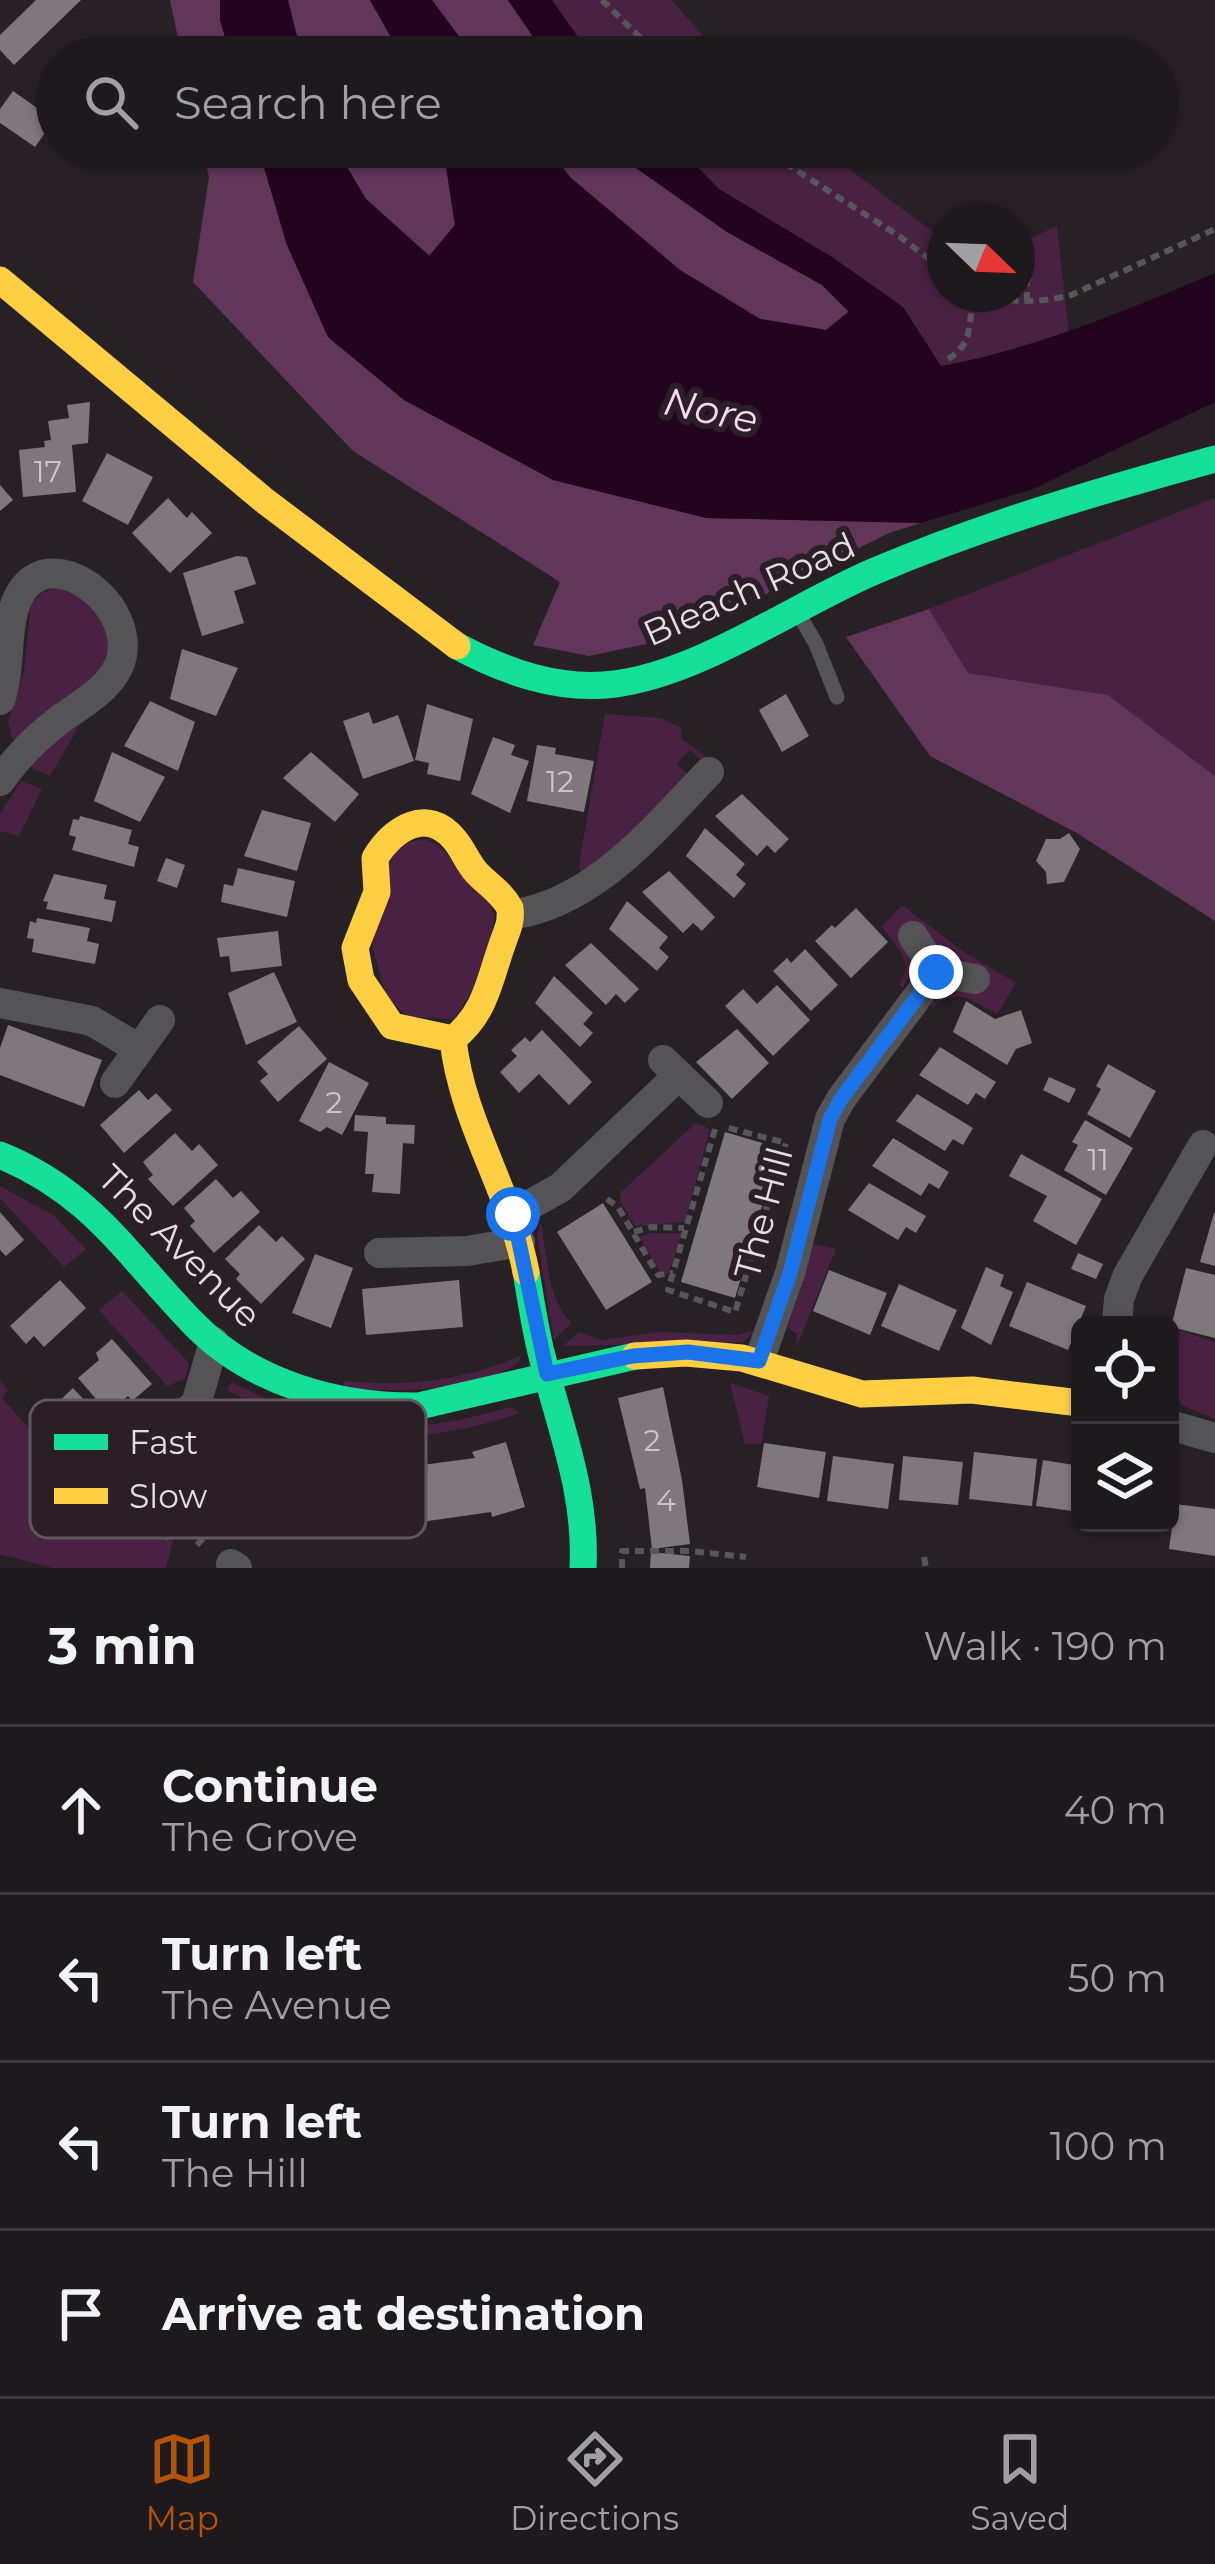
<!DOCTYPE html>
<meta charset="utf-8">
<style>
:root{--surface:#1d191c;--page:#252225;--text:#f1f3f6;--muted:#a0a0a3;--line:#3b383b;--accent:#b45309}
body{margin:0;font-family:Montserrat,sans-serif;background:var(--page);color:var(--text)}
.controls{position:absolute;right:36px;bottom:36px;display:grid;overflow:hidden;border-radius:18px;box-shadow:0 3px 9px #0004}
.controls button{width:108px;height:108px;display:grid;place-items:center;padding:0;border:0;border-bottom:3px solid var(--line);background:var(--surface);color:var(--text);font:60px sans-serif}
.compass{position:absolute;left:927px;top:204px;width:108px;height:108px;border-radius:50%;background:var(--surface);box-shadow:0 3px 9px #0004;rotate:113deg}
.stop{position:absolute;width:36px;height:36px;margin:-27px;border:9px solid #1a73e8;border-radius:50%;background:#fff}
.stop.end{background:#1a73e8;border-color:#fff;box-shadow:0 3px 12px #0008}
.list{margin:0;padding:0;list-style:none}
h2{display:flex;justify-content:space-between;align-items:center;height:156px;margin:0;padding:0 48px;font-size:51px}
h2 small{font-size:39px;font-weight:400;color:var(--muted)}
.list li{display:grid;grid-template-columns:78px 1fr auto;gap:36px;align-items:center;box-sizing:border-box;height:168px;padding:0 48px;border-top:3px solid var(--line)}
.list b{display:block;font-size:45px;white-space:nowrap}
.list p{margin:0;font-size:39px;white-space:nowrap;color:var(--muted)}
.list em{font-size:39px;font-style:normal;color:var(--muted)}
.icon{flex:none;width:66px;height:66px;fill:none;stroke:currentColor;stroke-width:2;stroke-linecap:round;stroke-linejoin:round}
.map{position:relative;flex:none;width:1215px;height:1568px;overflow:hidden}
.search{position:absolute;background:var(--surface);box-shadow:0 3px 9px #0004;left:36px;right:36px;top:36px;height:132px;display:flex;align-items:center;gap:30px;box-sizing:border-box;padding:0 42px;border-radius:66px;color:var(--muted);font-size:45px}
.sheet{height:828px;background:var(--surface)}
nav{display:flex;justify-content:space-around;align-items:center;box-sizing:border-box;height:168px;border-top:3px solid var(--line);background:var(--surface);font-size:33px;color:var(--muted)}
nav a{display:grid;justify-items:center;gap:6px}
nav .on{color:var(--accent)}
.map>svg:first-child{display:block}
.green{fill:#492243}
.forest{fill:#62365b}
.water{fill:#22041e}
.building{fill:#7e787d}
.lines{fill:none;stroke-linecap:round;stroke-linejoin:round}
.path{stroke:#575759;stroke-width:6;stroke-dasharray:9 6;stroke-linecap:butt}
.lane{stroke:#545456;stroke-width:15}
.street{stroke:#545456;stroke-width:30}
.fast{stroke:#16e098;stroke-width:27}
.slow{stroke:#ffcf43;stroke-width:27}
.route{stroke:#1a73e8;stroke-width:15}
.labels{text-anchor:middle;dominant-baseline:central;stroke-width:12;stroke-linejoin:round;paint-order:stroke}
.number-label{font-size:30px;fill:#cbc4ca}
.street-label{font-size:36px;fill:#e5dde4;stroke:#2a1e27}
.water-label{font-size:39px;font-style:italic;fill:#f9d8f2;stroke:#2a1e27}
.key{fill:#2a1e27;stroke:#625760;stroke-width:3}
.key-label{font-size:33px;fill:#e5dde4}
</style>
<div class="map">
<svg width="1215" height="1568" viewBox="0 0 1215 1568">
<rect width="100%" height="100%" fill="#272126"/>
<path class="green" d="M552 0H671L722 57H592Z
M678 147H820L945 241V294H1017V245L1057 226 1069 333 1002 354 941 367 903 307 833 257 719 189Z
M1215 498V776L1108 695 968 673 929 609Z
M59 587 74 589 112 627 102 673 17 740 12 739 8 721 24 671 31 602 44 592Z
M107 703 79 726 50 776 30 767 54 742Z
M605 714 661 718 681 728V739L707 757 703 762 690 750 677 764 689 776 622 846 581 875 579 865Z
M21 781 42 789 19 836 0 831V814Z
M425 839 438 845 486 896 495 917 484 969 455 1019 409 1017 387 998 372 947 390 861 402 844Z
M902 905 967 954 1016 983 997 1014C974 1001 955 986 933 1008L929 1004 955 991H980L988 972 983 969 907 952 912 972 903 988 899 985C915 961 897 946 881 927Z
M696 1123 710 1129 685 1222 635 1226 621 1202 620 1193Z
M0 1186 53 1215 86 1249 64 1267 0 1198Z
M541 1222C547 1255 547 1298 571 1323L554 1340 537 1236Z
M651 1233H682L669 1273 661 1274 640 1237Z
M812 1244 836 1249 796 1348 797 1334 788 1328Z
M122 1291 189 1363 185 1379 167 1386 99 1310Z
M1170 1327 1215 1342V1419L1170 1400Z
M754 1331 744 1342 563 1346 579 1332 602 1340 658 1332 737 1335Z
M520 1356 519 1363C470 1393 397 1392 342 1388L344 1381C405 1387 463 1381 520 1356Z
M0 1381 8 1390 2 1398 92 1499 135 1461 146 1473 197 1433 219 1404 240 1414 204 1493 186 1490 166 1568H53L0 1554Z
M232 1382C334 1437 402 1438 511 1407L520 1413C412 1449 328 1445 227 1390Z
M730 1383 769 1396 761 1444H745Z"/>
<path class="forest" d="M170 0H220V20L231 57H182Z
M288 0H370L402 57H302Z
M432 0H508L547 57H474Z
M202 147H258L287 245 328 337 404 400 553 480 706 518 921 523 889 533 679 637 589 656 533 645 560 582 353 451 193 282 209 177Z
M335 147H443L455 225 430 256 366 199Z
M545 147H613L619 156 727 232 822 285 849 311 826 330 760 319 680 270 571 178Z
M929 609 968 673 1108 695 1215 776V921L1075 832 930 756 846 637Z"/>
<path class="water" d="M220 0H288L302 57H231L220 20Z
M370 0H432L474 57H402Z
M508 0H552L592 57H547Z
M258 147H335L366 199 429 256 455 225 443 147H545L571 178 680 270 760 319 826 330 849 312 822 285 727 232 619 156 613 147H678L719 189 833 258 903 307 941 366C1037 348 1125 311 1215 273V402L1033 489 921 523 707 518 553 480 404 400 328 337 287 245Z"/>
<path class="building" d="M36 0H81L14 65 0 50V35Z
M13 91 54 120 35 147 0 123V109Z
M90 402 88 443 72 445 76 492 23 497 19 450 45 447 44 441 51 440 48 421 69 418 67 405Z
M107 453 153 477 128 525 82 501Z
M0 485 13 500 0 511Z
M168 498 187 518 192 512 212 533 170 573 132 533Z
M237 556 247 557 256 584 234 591 244 623 202 636 183 573Z
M182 649 238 668 216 716 170 699Z
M786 694 809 736 782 752 759 710Z
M150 701 195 722 178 771 124 746Z
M427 704 473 719 460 781 427 774 429 763 415 760Z
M369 712 373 724 398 715 414 761 363 779 343 721Z
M493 737 515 745 511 755 529 761 510 813 471 794Z
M537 745 556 748 555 754 594 761 584 812 527 801Z
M112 752 165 777 140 822 94 801Z
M311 752 359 794 335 822 283 778Z
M742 794 789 839 775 853 767 845 757 856 715 816Z
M262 810 311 823 297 871 244 856Z
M80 816 132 830 128 844 139 847 134 867 72 850 76 837 69 835 73 819 79 820Z
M705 828 745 864 736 875 746 884 734 898 686 856Z
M1069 833 1080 849 1064 882 1047 884 1046 872 1036 861 1046 839H1060Z
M166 858 185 865 177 888 157 881Z
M238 868 295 881 287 917 221 902 224 884 233 886Z
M669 871 715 917 702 931 693 923 683 933 642 892Z
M54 874 107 885 104 899 116 901 112 922 46 909 48 902 43 901Z
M627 901 668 937 659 948 669 957 657 971 609 929Z
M856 908 888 942 851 978 815 941 832 925 835 928Z
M37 918 90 928 87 941 99 944 95 964 32 952 34 939 27 938 30 921 36 923Z
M278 931 282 966 231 972 229 956 220 957 217 938Z
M591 943 639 989 625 1003 616 994 606 1005 565 965Z
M805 949 838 985 811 1011 773 971 787 958 791 963Z
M274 972 297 1022 246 1045 228 993Z
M554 976 593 1013 583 1024 593 1033 580 1047 535 1003Z
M777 985 810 1020 773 1056 725 1006 743 989 757 1004Z
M966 1001 995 1019 1021 1010 1032 1043 1016 1049 1007 1065 953 1032Z
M8 1025 102 1060 84 1107 0 1075V1048Z
M299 1026 327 1059 278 1102 260 1081 268 1074 257 1062Z
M737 1029 769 1063 732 1099 696 1062Z
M542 1030 592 1082 569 1105 539 1074 519 1093 500 1072 517 1056 511 1050 525 1037 530 1042Z
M940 1047 996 1082 985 1099 976 1093 968 1105 919 1075Z
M329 1062 369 1083 342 1135 327 1127 320 1132 299 1121Z
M1108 1064 1156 1091 1130 1138 1087 1114 1101 1089 1096 1086Z
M1049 1077 1076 1089 1069 1103 1043 1090Z
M139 1090 148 1100 156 1093 172 1110 124 1153 100 1125Z
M917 1094 973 1128 963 1145 953 1139 945 1151 896 1121Z
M355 1115 386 1117V1124L415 1125 414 1144 403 1143 400 1194 372 1192 374 1174H365L368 1132 354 1131Z
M1085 1120 1133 1148 1106 1195 1064 1170 1078 1145 1072 1142Z
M725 1132 779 1148 735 1298 681 1282Z
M175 1133 192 1151 199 1144 218 1165 173 1206 148 1179 153 1175 143 1162Z
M893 1138 949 1172 939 1189 929 1183 921 1196 872 1166Z
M1021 1154 1102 1199 1076 1245 1033 1221 1047 1196 1009 1176Z
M216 1179 233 1198 241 1191 260 1212 214 1253 190 1226 195 1221 184 1208Z
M869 1183 926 1216 916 1233 906 1227 898 1240 848 1210Z
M603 1203 652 1282 606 1310 557 1232Z
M0 1212 24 1240 6 1256 0 1250Z
M1214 1213H1215V1266L1200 1262Z
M259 1225 276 1242 282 1236 305 1259 261 1304 236 1279 240 1274 225 1259Z
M1078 1253 1103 1264 1096 1279 1071 1269Z
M315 1254 353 1268 331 1328 292 1313Z
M986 1267 1004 1275 1000 1286 1013 1292 991 1345 961 1328Z
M1186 1268 1215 1275V1338L1171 1327Z
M829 1270 887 1293 870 1335 813 1311Z
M60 1280 86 1308 44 1347 34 1336 26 1344 10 1326Z
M459 1280 463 1327 366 1335 362 1289Z
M1027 1282 1086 1306 1068 1350 1009 1326Z
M899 1284 957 1310 939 1351 881 1326Z
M112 1339 152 1384 132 1401 128 1396 108 1413 78 1378 99 1360 96 1353Z
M663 1387 682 1480 690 1544 652 1549 645 1488 640 1489 618 1398Z
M73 1388 105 1423 67 1458 28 1416 45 1400 50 1410Z
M506 1442 525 1507 492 1517 491 1512 428 1521H362L300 1512 299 1516 257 1506 273 1443 315 1453 313 1458 366 1466 422 1465 475 1458 472 1452Z
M764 1443 826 1452 819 1498 757 1487Z
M974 1452 1037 1459 1032 1506 969 1499Z
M833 1456 894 1464 888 1509 827 1501Z
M903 1456 963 1462 958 1505 899 1500Z
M1043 1460 1080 1466V1512L1036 1506Z
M1175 1504 1215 1509V1556L1169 1549Z
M1134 1523H1168L1167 1530 1134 1526Z
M651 1552 690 1556 689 1568H650Z"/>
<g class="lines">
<path class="path" d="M602 0 660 57
M760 147 899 236 945 271
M980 294C1010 303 1040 303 1071 295L1215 229
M1027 301V281L1032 274
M948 359C980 339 962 319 979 294
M715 1129 668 1290 735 1312 786 1143 725 1127
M607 1199 618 1207 658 1275 673 1273
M634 1232 651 1227 684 1228
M141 1480 134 1521 169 1538
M235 1537 236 1532 216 1524 245 1457
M197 1545 216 1524
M924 1557 926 1568
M622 1568V1551H690L746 1557"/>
<path class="lane" d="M798 613 816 644 837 697"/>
<path class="street" d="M0 700C11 669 5 628 17 600 47 533 143 607 119 665 109 690 79 705 58 721 36 738 16 758 0 781
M511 915C595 903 653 830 709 772
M913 936 936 972 975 979
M0 1003 92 1021 139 1049
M663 1060 708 1103
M115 1083 160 1020
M513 1214 560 1188 679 1075
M379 1253 467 1251 520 1242
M1117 1325 1119 1299 1128 1275 1203 1145
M759 1361 790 1273 830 1119 841 1099 936 972
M1170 1425 1215 1438
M134 1452 196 1404 214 1342
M231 1564 237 1568"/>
<path class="fast" d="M457 646C506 672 558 691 615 684 701 673 795 605 875 571 986 524 1099 491 1215 459
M0 1155C91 1192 127 1255 192 1322 250 1383 338 1407 419 1406L635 1356
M526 1272C531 1300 535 1329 542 1356 560 1428 587 1492 583 1568"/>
<path class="slow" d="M0 280 265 501 457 646
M453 1039 392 1026 361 980 355 948 377 892 375 858C393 829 427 806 454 839 463 849 467 862 476 872 488 885 501 892 510 908 512 923 506 932 502 945 489 982 485 1014 453 1039 461 1120 511 1192 526 1272
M635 1356 686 1353 742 1358 862 1394 972 1390 1080 1403"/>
</g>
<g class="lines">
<path class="route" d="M513 1214 547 1374 633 1356 688 1352 759 1361 790 1273 830 1119 841 1099 936 972"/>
</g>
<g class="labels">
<g class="number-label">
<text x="48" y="471">17</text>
<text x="560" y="781">12</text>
<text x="334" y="1102">2</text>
<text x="1098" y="1159">11</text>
<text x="652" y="1440">2</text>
<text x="666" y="1500">4</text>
</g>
<g class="street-label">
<text transform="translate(749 589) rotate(-24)">Bleach Road</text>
<text transform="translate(763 1213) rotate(-75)">The Hill</text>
<text transform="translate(180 1246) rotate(45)">The Avenue</text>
</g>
<g class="water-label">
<text transform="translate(711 410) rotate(12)">Nore</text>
</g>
</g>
<rect x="30" y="1400" width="396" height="138" rx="18" class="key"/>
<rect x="54" y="1434" width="54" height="16" fill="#16e098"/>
<rect x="54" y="1488" width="54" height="16" fill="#ffcf43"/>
<g class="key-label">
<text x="129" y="1454">Fast</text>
<text x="129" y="1508">Slow</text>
</g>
</svg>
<div class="controls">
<button><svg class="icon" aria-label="locate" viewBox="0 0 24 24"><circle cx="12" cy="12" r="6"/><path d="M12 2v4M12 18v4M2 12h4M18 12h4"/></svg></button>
<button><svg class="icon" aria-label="layers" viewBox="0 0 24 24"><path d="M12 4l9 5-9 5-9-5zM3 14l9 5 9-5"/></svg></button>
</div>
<svg class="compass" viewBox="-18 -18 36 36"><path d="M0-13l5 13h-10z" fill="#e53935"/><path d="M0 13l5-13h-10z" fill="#a0a0a3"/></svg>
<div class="stop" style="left:513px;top:1214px"></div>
<div class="stop end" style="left:936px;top:972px"></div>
<div class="search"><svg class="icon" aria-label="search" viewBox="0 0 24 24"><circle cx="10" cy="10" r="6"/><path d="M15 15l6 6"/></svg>Search here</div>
</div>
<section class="sheet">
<h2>3 min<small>Walk · 190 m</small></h2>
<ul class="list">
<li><svg class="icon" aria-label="ahead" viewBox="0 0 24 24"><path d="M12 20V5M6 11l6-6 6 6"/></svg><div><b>Continue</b><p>The Grove</p></div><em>40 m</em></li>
<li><svg class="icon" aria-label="left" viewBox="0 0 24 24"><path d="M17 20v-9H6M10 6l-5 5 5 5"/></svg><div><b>Turn left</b><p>The Avenue</p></div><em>50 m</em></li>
<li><svg class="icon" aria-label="left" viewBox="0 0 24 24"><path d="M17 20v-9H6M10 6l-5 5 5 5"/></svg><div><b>Turn left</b><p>The Hill</p></div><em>100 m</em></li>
<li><svg class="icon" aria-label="arrive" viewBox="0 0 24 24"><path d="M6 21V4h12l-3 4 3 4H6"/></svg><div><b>Arrive at destination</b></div></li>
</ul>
</section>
<nav>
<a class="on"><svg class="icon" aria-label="map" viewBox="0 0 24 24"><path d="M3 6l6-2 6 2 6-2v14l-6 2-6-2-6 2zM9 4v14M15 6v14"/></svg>Map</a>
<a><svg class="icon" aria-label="directions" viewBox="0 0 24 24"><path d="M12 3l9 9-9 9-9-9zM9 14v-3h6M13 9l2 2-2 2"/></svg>Directions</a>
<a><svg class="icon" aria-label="saved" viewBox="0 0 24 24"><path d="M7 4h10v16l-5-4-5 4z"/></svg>Saved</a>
</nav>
